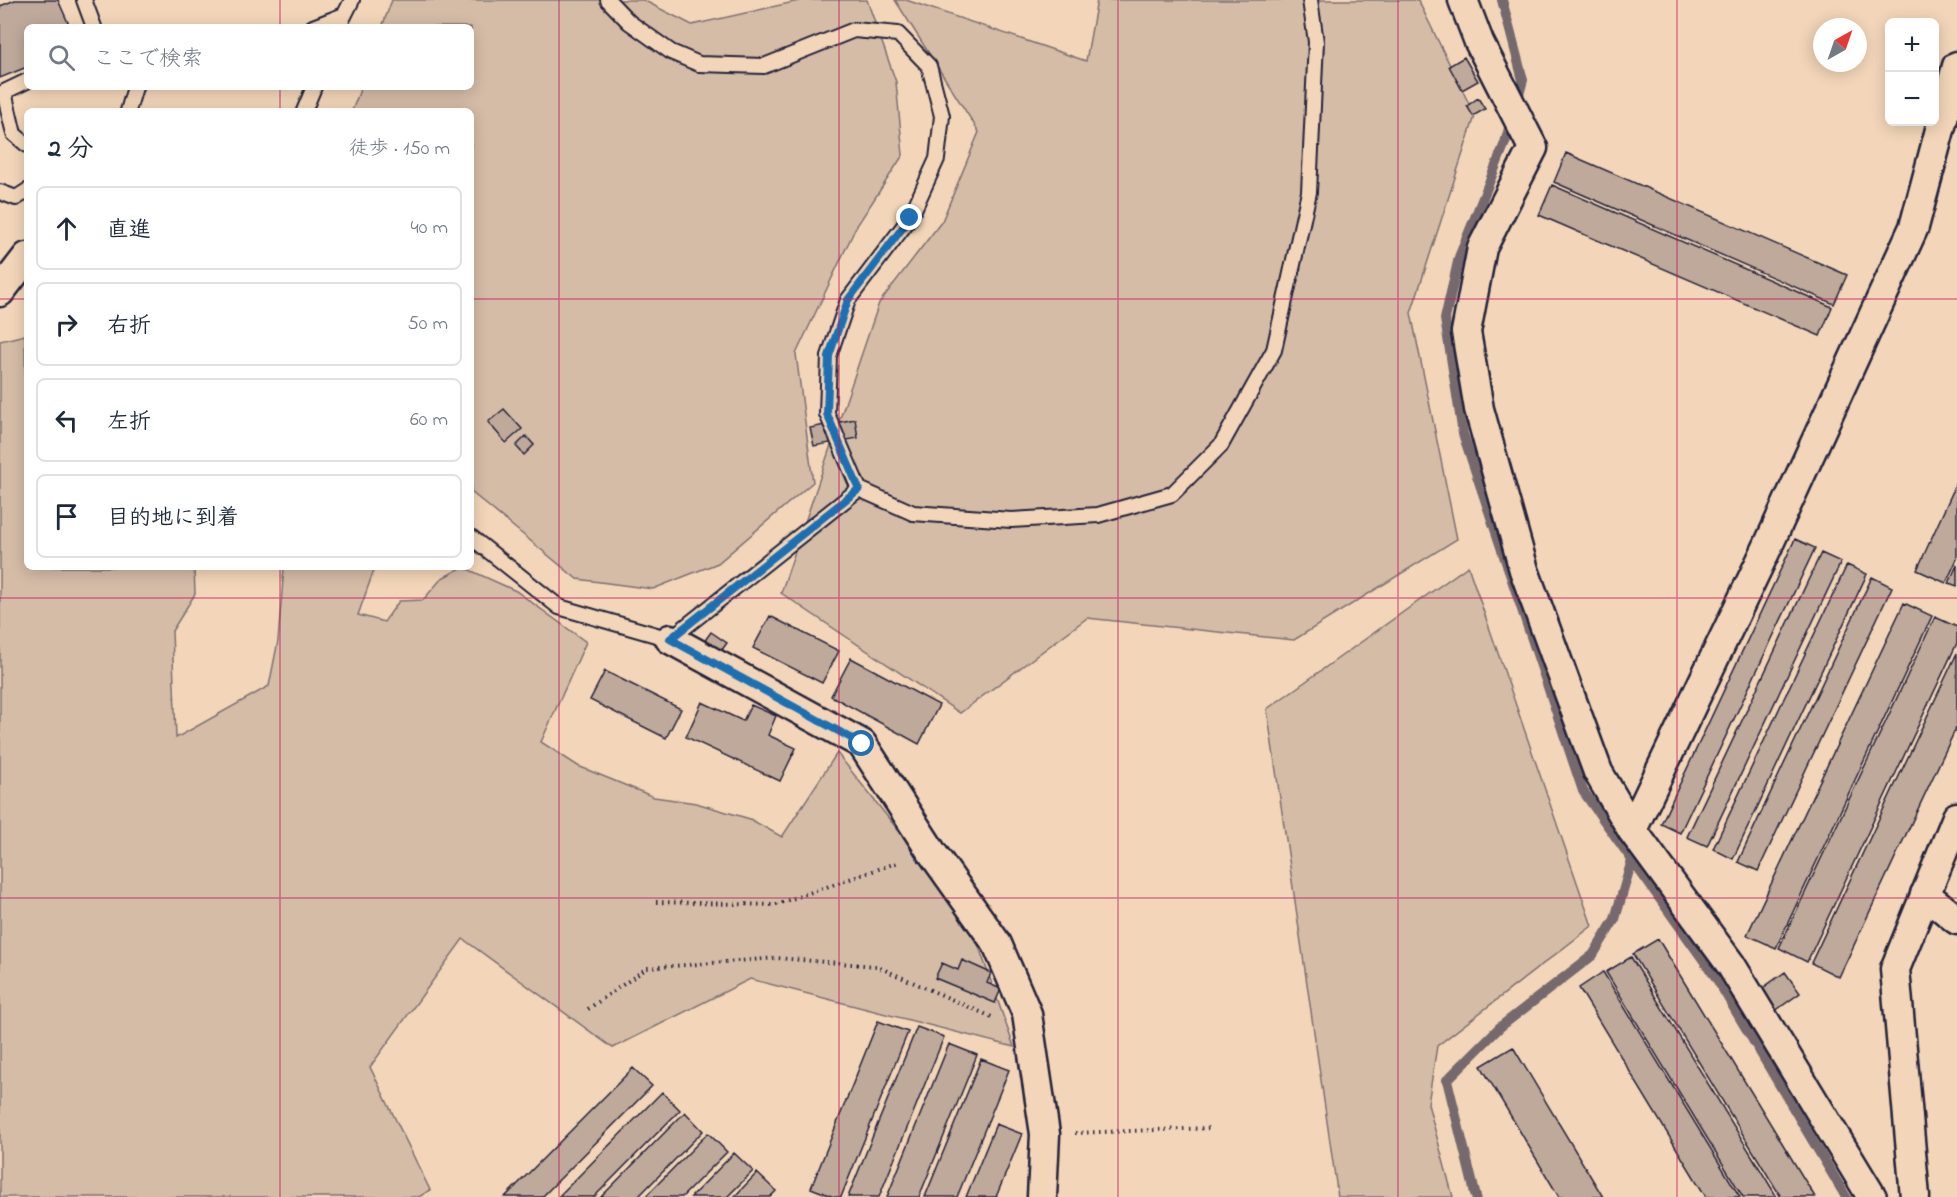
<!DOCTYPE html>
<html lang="ja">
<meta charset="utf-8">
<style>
:root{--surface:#fff;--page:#f2f2f3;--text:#1f2937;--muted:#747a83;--line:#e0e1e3}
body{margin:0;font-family:"Indie Flower","Klee One",sans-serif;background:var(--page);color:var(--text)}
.controls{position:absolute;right:18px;top:18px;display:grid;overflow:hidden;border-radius:9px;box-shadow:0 3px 15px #0003}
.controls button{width:54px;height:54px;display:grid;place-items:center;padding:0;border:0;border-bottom:2px solid var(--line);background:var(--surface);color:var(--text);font:30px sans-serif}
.compass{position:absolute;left:1813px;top:18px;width:54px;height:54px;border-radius:50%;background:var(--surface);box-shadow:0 3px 15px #0003;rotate:40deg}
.stop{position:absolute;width:18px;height:18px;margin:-14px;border:4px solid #1f6fb2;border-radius:50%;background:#fff}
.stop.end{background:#1f6fb2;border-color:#fff;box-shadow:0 2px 6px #0008}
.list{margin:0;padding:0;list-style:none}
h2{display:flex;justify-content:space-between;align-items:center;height:78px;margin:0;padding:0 24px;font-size:26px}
h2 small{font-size:20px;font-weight:400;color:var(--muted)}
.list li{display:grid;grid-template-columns:39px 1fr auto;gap:18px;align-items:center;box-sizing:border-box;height:84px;margin:0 12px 12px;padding:0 12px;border:2px solid var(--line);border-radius:9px}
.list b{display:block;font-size:22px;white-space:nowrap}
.list em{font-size:20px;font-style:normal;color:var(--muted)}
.icon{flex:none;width:33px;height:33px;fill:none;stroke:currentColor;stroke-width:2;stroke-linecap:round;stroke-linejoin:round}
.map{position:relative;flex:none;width:1957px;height:1197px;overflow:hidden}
.search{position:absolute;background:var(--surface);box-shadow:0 3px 15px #0003;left:24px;top:24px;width:450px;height:66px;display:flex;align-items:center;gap:15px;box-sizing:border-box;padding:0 21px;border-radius:9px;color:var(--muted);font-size:22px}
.panel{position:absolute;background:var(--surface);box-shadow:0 3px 15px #0003;left:24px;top:108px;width:450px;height:462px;border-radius:9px}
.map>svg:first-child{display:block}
.green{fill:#d5bca7;stroke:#7c6f71;stroke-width:1.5}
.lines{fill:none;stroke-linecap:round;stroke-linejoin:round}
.stream{stroke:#74696d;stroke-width:10}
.building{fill:#bfa99a;stroke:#22223b;stroke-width:1.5}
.service-casing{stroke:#22223b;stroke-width:18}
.minor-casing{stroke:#22223b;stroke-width:33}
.path{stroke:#22223b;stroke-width:4;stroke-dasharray:1.5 4.5;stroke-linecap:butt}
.service{stroke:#f3d6b9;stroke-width:14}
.minor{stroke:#f3d6b9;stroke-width:28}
.route{stroke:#1f6fb2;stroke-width:8}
.grid{fill:none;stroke:#c2185b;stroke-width:1.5;stroke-opacity:0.55}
</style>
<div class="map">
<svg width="1957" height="1197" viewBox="0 0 1957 1197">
<rect width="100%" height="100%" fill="#f3d6b9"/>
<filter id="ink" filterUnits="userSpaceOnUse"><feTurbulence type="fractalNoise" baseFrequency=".0167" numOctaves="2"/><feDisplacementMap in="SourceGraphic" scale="12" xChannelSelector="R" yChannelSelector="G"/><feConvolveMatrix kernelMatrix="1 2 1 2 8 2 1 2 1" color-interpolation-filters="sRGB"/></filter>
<g filter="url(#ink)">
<path class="green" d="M392 0H643L692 25 803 0H867L896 82 903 155 856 227 796 354 813 482 718 563 653 589 577 579 471 492V111H352L361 87H471V27H382Z
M895 0H906L1086 61 1097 0H1418L1475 116 1411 313 1457 539 1294 640 1087 618 960 713 781 593 879 303 942 221 979 132Z
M25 335 27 567H194L195 594 172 631 176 738 269 686 278 641 284 567H375L358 615 384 622 399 601 423 600 442 578 463 567 516 591 586 642 541 742 578 766 654 797 696 803 750 819 782 837 837 753 905 839 978 944 1014 1047 750 979 613 1048 463 939 370 1067 430 1190 419 1197H0V341Z
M1468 566 1592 926 1437 1046 1428 1104 1453 1197H1338L1267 709Z"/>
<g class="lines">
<path class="stream" d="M1502 0 1523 80 1517 102
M1512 117 1505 143 1459 257 1445 319 1463 434 1583 791 1715 976 1846 1197
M1476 1197 1447 1080 1500 1027 1593 955 1615 919 1632 860"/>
</g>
<path class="building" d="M15 0H58L70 27H27V67L0 78V6Z
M1464 57 1478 81 1462 90 1449 66Z
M1478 98 1485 109 1473 116 1467 106Z
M1566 153 1847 275 1834 304 1554 182Z
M1552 185 1832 307 1820 336 1539 215Z
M504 409 522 429 506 443 488 422Z
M855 419 858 438 814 446 810 428Z
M526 436 534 445 524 455 516 446Z
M1957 482V559L1946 583 1917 570Z
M1795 539 1815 548 1680 833 1661 824Z
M1821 553 1841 562 1707 846 1687 837Z
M1847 565 1867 574 1733 859 1713 849Z
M1957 565V586L1949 583Z
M1872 577 1892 587 1758 871 1738 862Z
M1904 603 1932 616 1776 948 1747 935Z
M770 616 839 651 822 683 753 648Z
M1935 617 1957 627V643L1807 962 1779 948Z
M711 632 727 643 719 654 703 643Z
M1957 653V726L1839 977 1811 963Z
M851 658 939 705 919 744 831 696Z
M605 671 681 709 666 738 590 700Z
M702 702 743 721 751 705 776 716 768 735 796 748 780 781 686 737Z
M1658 939 1815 1197H1781L1633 954Z
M1631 957 1777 1197H1743L1606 972Z
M962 960 991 973 987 983 1001 989 995 1003 935 978 942 963 958 970Z
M1603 972 1740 1197H1706L1579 988Z
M1785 972 1800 993 1775 1011 1760 990Z
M878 1021 908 1032 841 1197H834L811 1188Z
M917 1027 944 1037 879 1197H848Z
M949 1044 977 1055 919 1197H887Z
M1513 1047 1603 1197H1559L1481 1066Z
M981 1059 1009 1070 957 1197H925Z
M633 1068 652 1086 542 1197H505Z
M662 1092 680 1110 594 1197H558Z
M685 1112 703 1131 638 1197H601Z
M996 1124 1022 1134 996 1197H966Z
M708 1133 727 1152 682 1197H645Z
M734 1153 753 1171 727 1197H691Z
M757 1173 776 1191 770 1197H734Z"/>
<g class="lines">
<g class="service-casing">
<path id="service" d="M84 0 94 27
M608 0 629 22 671 52 699 64 764 66 854 30 898 34 929 66 942 116 937 159 910 218 848 300 829 356 827 414 859 489 913 513 1011 520 1098 515 1172 494 1221 445 1274 350 1309 192 1316 42 1310 0
M341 22 352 0
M313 27 344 15
M27 81 4 92 14 134 27 145
M128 111 135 87
M304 111 314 87
M0 192 16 198 27 191
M471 537 559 607 670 639 859 489"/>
</g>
<g class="minor-casing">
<path id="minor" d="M1463 0 1479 42 1533 148 1482 248 1466 332 1479 409 1524 570 1598 772 1632 830 1731 965 1872 1197
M0 292 27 257
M670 639 862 744 931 851 997 944 1027 1014 1045 1134 1042 1197
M1632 830 1767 548 1914 227 1957 66
M1925 894 1957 920
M1915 1197 1895 969 1957 817"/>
</g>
<path class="path" d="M656 902 774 905 899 862
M588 1009 647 968 777 958 876 966 994 1018
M1075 1133 1211 1128"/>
<use href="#service" class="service"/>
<use href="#minor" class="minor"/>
</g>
</g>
<g class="lines" filter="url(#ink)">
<path class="route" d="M862 744 670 639 859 489 827 414 829 356 848 300 910 218"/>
</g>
<path class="grid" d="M280 0V27M559 0V1197M839 0V1197M1118 0V1197M1398 0V1197M1677 0V1197M280 87V111M0 299H27M471 299H1957M280 567V1197M0 598H1957M0 898H1957"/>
</svg>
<div class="controls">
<button>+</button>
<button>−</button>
</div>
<svg class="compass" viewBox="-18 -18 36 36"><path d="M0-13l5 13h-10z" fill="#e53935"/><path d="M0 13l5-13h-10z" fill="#747a83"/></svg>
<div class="stop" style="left:862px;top:744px"></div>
<div class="stop end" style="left:910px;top:218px"></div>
<div class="search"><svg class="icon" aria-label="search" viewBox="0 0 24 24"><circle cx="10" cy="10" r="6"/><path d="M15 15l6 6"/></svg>ここで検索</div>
<section class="panel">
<h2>2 分<small>徒歩 · 150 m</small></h2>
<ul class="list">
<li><svg class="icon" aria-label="ahead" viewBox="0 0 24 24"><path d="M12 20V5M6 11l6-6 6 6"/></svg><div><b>直進</b></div><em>40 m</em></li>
<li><svg class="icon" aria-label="right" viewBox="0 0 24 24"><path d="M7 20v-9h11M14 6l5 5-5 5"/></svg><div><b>右折</b></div><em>50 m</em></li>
<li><svg class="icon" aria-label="left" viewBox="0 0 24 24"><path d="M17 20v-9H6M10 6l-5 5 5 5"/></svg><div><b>左折</b></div><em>60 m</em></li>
<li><svg class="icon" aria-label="arrive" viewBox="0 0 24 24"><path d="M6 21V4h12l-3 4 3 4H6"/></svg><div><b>目的地に到着</b></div></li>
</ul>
</section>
</div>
